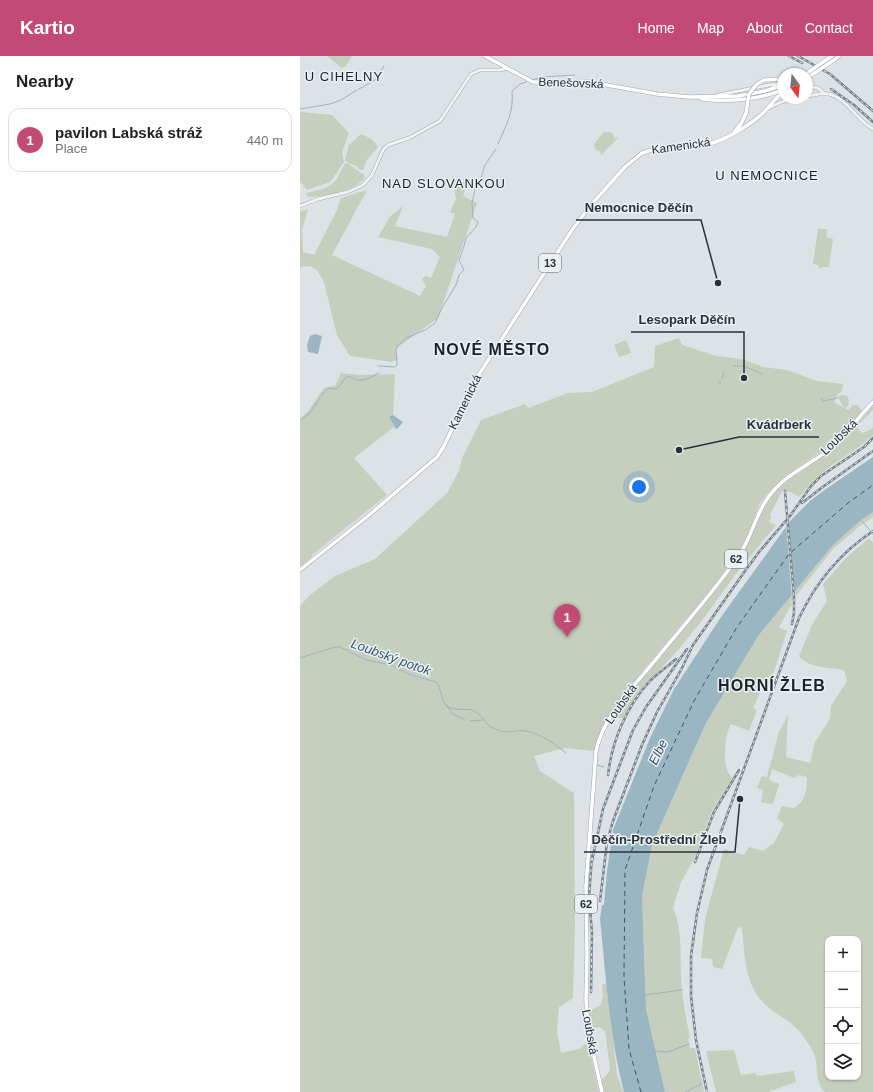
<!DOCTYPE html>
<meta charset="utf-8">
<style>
:root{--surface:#fff;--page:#f6f6f6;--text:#202124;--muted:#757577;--line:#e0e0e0;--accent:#c24a74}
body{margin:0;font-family:Arial,sans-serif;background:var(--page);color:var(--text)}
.controls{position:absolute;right:12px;bottom:12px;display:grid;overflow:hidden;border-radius:8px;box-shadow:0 1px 3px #0004}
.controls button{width:36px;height:36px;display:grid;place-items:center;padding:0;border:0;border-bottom:1px solid var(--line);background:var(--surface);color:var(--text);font:20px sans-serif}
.compass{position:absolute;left:477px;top:12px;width:36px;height:36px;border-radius:50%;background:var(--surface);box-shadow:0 1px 3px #0004;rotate:165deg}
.you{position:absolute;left:339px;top:431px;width:14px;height:14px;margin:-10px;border:3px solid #fff;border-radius:50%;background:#1a73e8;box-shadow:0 0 0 6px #1a73e833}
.badge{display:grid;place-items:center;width:26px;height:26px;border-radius:50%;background:var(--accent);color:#fff;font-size:13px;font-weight:700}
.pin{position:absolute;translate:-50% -33px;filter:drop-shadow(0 1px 2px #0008)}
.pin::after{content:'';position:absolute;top:21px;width:14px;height:12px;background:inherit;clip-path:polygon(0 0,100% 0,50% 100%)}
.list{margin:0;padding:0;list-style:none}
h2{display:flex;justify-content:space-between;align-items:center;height:52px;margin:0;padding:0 16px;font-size:17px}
h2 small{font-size:13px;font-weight:400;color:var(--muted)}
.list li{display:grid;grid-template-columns:26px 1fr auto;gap:12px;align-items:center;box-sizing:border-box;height:64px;margin:0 8px 8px;padding:0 8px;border:1px solid var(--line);border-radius:12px}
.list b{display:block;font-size:15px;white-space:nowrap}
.list p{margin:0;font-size:13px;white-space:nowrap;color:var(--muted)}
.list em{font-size:13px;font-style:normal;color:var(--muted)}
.icon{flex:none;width:22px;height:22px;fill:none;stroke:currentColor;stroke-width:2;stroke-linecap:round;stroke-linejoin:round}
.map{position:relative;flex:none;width:573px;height:1036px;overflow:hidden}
header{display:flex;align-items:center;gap:24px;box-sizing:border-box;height:56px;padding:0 20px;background:var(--accent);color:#fff}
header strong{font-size:19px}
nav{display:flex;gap:22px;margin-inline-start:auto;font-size:14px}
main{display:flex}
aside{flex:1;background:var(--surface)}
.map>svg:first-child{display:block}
.green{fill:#c6cebe;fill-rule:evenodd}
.water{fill:#9ab6c3}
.pier{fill:#dce2e5}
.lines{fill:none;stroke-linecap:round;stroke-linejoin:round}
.stream{stroke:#9ab6c3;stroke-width:1}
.ferry{stroke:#35586a;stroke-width:1;stroke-dasharray:5 4;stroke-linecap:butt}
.minor-casing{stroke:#a2aaae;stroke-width:4}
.major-casing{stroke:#9da8b0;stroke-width:4.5}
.minor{stroke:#eff2f4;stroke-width:3}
.major{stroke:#fff;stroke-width:3.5}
.rail-casing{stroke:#77848d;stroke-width:2.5}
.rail{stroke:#ebf0f3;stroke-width:1;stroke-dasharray:3;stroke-linecap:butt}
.major-bridge-casing{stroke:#9da8b0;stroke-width:4.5;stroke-linecap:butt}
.major-bridge{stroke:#fff;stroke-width:3.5}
.labels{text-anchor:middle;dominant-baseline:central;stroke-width:3;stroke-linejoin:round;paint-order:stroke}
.shield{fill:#ebf0f3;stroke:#626b72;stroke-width:1}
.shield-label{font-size:11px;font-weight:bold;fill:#27323a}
.street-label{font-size:12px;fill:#27323a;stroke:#ebf0f3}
.neighbourhood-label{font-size:13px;letter-spacing:1px;fill:#1a232b;stroke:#ebf0f3}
.water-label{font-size:13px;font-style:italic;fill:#35586a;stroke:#ebf0f3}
.district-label{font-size:16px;font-weight:bold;letter-spacing:1px;fill:#1a232b;stroke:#ebf0f3}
.leader{fill:none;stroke:#27323a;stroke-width:1.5}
.callout-dot{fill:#27323a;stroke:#ebf0f3;stroke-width:1.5}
.callout-label{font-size:13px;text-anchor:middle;font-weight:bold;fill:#27323a;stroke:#ebf0f3;stroke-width:3;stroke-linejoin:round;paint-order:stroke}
</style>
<header>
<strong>Kartio</strong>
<nav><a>Home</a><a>Map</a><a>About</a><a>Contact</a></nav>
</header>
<main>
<aside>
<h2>Nearby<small></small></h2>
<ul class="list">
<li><span class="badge">1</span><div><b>pavilon Labská stráž</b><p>Place</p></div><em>440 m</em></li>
</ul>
</aside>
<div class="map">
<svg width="573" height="1036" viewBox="0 0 573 1036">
<rect width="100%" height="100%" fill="#dce2e5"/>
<path class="green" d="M27 0H52L46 10 42 12Z
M0 56 32 59 49 77 42 96 44 106 30 126 7 134 0 125Z
M304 76H310L313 78 314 83 317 81 318 82 301 99 300 98 302 96C297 95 294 93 294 88Z
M61 78C67 80 75 85 78 91 71 100 66 101 64 113L62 114 59 113 57 110 49 107 45 104 49 89Z
M47 107 64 119 65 122C53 136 25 140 8 141L6 138 7 137C18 134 30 133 37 123 40 118 42 109 47 107Z
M152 121 167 128 163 140 177 147 138 262 98 291 96 294 98 303 92 306 50 300 37 279 24 226 17 214 10 210 0 211V156L8 153 2 174 3 196 14 199 37 154 41 142 67 134 32 199 120 240 126 230 122 223 126 220 131 222 140 201 132 193 78 181 90 161 103 150 95 170 147 181 155 158 150 156 156 143Z
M518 173H527L526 181 533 183 529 211H522L521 212H519V209L513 208Z
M379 282 382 289 416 300 442 303 463 311 487 314 517 325 543 328 542 335 538 338 534 346 544 352 538 341 541 339 547 340 549 344 548 350 545 352 548 354 553 349H558L562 355 537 383 523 394 485 420 468 437 459 449 447 481 438 497 413 531 325 636 302 672 294 695 265 692 234 700 240 715 274 737 275 871 273 942 259 951 257 975 261 997 279 993 286 987H288L299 1036H0V550L10 539 35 520 75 503 147 437 159 415 162 402 181 364 225 348 228 352 268 337 292 336 354 311 355 290Z
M326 284 331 297 319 301 314 289Z
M41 317 59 319 95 318 93 359 90 360V363L94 371 54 402 87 439 12 499V501L0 511V363L8 355 24 332 35 330Z
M573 350V354L559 368 558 372 561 377 568 375 573 372V379C558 394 539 403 523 416 514 423 507 432 499 441L490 436 482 435 470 459 471 461 469 466 476 469 435 519 404 562 379 593 339 636 323 662H314C349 603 403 557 441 500 455 478 461 449 479 431 491 419 508 412 522 401 541 387 557 368 573 350Z
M573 456V461L561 469 533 493 491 546 492 548 479 571 487 575 471 625 463 630 453 652 457 654 449 675 431 668C425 677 423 703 427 713 428 716 430 719 432 722L412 755 394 803 381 826 373 852C384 876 379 907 382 932 383 949 387 966 390 982L388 983 390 992H395L404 1036H365L346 953 342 840 352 789 405 669 458 580 533 489 560 465Z
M569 482 573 487V1036H525C513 1025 520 1008 513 996 509 988 502 977 495 971 487 963 476 958 468 951 444 931 445 900 442 872L438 871 422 913 413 911 412 903 401 902 405 863 424 793 444 799 449 791 463 795 474 787 484 768 477 762 482 750 494 752C506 745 507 734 507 721L499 719 494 722 472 713 469 724 479 728 473 748 461 746 463 734 457 732 462 720 467 721 479 676 488 659 486 701 510 707 515 686 530 663 531 650 547 625 544 614C528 611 510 613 499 600L512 569 527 545 523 528 546 502ZM528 883H558V1021H528Z
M306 927 317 1018 323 1036H304L301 1024 309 1016 310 1012 305 975 300 971 289 972 288 955 300 950 303 941 302 929Z
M434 994 441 1019 455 1017 457 1020 494 1015 496 1026 468 1036H416L406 995Z"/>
<path class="water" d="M15 278 22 280 18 298 8 296 7 289 10 280Z
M93 359 103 366 98 372 96 373 90 363V360Z
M573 401V456L560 465 533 489 458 580 405 669 352 789 342 840 346 953 365 1036H324C309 979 306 921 300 862L302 849H304L307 815 313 774 350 682 374 633 421 561 491 464 510 445 526 433Z"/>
<path class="pier" d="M488 464 495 539 492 542 486 467Z"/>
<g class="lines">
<path class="stream" d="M232 24 243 21 275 19
M59 33 75 24 84 10
M0 53 30 48 41 44 57 34
M198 88C206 69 214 57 212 35L220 28 226 26
M78 310 95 311 97 309 96 294 98 289 107 282 127 273 135 267 143 250 156 229 159 219 164 214 159 204 164 190 166 182 176 171 178 166 173 162 172 147 176 130 180 125 185 109 196 93
M434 310H444L462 318
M422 322 424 317
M419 327 421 326
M21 340 28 332 37 333 46 321C52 320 54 324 59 324 65 325 73 320 79 317
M521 343 524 345 538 342
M0 364 10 357 20 342
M562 465 573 478
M0 602 35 591H40L66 604 91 609 111 619 136 626C142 632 140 643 146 649 153 656 163 652 172 654 182 657 184 668 193 672 208 680 213 673 226 675 241 678 254 687 266 697
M146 649 153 658 165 664
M170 665 183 664
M297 709 304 711
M345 939 382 934
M355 995 368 996 389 988
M385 1036 401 1028"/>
<path class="ferry" d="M341 1036 329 993 324 921 325 814 354 730 394 645 437 571 489 498 548 447 573 429"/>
<g class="minor-casing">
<path id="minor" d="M507 30 518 32 525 38
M418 39 469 29 483 28
M507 40C514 39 522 37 529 38 547 42 557 65 573 73
M469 52 481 46 498 42
M0 150 18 143 48 136 63 129 72 119 83 94 88 89 109 82 140 65 171 18 180 14H201L207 12"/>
</g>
<g class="major-casing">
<path id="major" d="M185 0 233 26H290L357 38 389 41 438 40 465 35 483 29
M534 4 539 0
M523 6 532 0
M457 28 464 24 483 23
M402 43C430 46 456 44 483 34
M435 75 441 68 446 57
M0 514 68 460 137 401 144 390 174 326 272 174 290 150 325 111 342 97 358 92 409 88C426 84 454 67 466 54 472 48 476 41 483 36
M302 1036 288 974 286 944 287 898 286 830 296 695C303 661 331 633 353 607 382 571 414 536 440 498 454 476 457 451 476 432 490 416 511 408 527 395 544 381 558 362 573 346"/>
</g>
<use href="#minor" class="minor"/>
<use href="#major" class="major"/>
<g class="rail-casing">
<path id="rail" d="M489 0 502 7
M498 0 530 18 573 55
M531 33 554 49 573 66
M485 435 494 541V557L492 568
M502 447 524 430 573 395
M308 719C312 685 326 651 350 625 358 617 367 611 376 603
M292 805 303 753 333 674 346 651 387 593
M395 806 414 756 439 714
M300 845 307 786 313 765 342 689 357 656 381 614 393 589 445 515 459 496 490 460 511 430 521 420 564 391 573 382
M291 936 292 877 289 841 292 800
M407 1036 396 984 391 940V900L397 857 407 814 499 562C516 526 540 497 573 475"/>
</g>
<use href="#rail" class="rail"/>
<g class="major-bridge-casing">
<path id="major-bridge" d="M506 18 523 6
M507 22 534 4
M446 57 449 38 457 28"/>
</g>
<use href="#major-bridge" class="major-bridge"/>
</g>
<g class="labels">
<g class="shield">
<rect x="239" y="198" width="22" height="18" rx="3"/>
<rect x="425" y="494" width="22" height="18" rx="3"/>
<rect x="275" y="839" width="22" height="18" rx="3"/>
</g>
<g class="shield-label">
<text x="250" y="207">13</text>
<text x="436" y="503">62</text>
<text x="286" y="848">62</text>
</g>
<g class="street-label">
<text transform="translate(271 27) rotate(2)">Benešovská</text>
<text transform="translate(381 90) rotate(-8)">Kamenická</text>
<text transform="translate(165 346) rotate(-64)">Kamenická</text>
<text transform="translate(539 381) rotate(-44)">Loubská</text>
<text transform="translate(321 648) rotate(-55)">Loubská</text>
<text transform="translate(290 976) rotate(80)">Loubská</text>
</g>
<g class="neighbourhood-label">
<text x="44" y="20">U CIHELNY</text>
<text x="467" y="119">U NEMOCNICE</text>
<text x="144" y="127">NAD SLOVANKOU</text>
</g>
<g class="water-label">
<text transform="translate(91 601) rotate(20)">Loubský potok</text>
<text transform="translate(358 696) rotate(-64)">Elbe</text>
</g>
<g class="district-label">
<text x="192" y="293">NOVÉ MĚSTO</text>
<text x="472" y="629">HORNÍ ŽLEB</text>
</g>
</g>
<path class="leader" d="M418 227L401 164H276M444 322L444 276H331M379 394L439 381H519M440 743L435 796H284"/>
<g class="callout-dot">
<circle cx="418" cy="227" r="4"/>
<circle cx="444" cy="322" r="4"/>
<circle cx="379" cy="394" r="4"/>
<circle cx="440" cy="743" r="4"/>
</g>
<g class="callout-label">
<text x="339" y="156">Nemocnice Děčín</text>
<text x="387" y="268">Lesopark Děčín</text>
<text x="479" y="373">Kvádrberk</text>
<text x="359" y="788">Děčín-Prostřední Žleb</text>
</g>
</svg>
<div class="controls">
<button>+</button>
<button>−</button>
<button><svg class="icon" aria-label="locate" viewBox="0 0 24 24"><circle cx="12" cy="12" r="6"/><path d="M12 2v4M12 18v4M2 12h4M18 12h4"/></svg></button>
<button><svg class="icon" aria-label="layers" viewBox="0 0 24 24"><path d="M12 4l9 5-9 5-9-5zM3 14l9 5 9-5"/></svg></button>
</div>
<svg class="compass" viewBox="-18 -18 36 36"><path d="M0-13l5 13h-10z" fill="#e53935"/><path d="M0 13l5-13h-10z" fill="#757577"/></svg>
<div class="you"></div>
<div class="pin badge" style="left:267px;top:581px">1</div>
</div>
</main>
